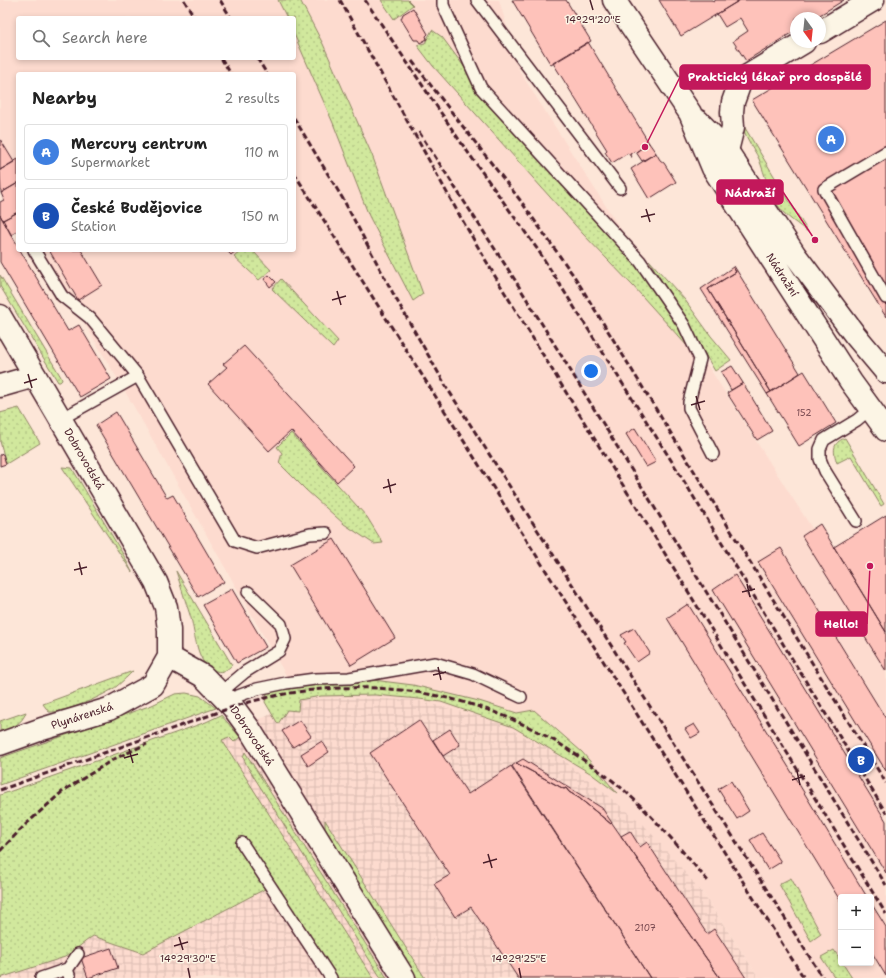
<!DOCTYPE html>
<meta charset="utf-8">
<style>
:root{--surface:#fff;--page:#f2f2f2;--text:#222;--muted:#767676;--line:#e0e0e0;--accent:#d93025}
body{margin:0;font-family:"Shantell Sans",sans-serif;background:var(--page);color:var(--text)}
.controls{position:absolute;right:12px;bottom:12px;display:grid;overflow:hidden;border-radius:4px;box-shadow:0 2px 6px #0003}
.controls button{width:36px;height:36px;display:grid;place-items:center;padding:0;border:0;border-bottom:1px solid var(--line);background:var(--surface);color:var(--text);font:20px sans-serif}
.compass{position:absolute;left:790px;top:12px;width:36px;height:36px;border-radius:50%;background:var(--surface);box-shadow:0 2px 6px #0003;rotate:165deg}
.you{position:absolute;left:591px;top:371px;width:14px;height:14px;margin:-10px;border:3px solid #fff;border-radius:50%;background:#1a73e8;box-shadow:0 0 0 6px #1a73e833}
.badge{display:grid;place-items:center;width:26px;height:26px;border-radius:50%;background:var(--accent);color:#fff;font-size:13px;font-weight:700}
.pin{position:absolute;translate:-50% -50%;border:2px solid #fff;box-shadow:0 1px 4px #0006}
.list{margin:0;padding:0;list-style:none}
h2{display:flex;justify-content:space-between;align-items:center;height:52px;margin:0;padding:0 16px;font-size:17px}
h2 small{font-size:13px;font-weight:400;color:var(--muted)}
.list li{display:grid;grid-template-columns:26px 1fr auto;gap:12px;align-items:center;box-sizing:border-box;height:56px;margin:0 8px 8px;padding:0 8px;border:1px solid var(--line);border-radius:4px}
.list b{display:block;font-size:15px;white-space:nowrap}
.list p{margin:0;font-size:13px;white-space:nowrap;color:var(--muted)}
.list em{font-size:13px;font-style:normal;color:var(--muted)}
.icon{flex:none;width:22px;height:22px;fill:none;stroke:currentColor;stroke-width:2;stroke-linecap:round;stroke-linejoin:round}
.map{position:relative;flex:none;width:886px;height:978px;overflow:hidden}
.search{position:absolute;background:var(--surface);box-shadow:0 2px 6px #0003;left:16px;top:16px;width:280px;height:44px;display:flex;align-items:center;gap:10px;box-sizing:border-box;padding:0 14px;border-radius:4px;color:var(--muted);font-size:15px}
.panel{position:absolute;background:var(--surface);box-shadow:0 2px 6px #0003;left:16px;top:72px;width:280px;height:180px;border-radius:4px}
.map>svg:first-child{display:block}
.built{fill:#fddbcf;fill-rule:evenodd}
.industrial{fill:url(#industrial-grid)}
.green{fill:url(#green-dots);stroke:#8e8464}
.building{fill:#fec2ba;stroke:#4a1f2b}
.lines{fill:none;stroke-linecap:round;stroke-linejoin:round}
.service-casing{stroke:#4a1f2b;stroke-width:14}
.minor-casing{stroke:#4a1f2b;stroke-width:25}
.tertiary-casing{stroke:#4a1f2b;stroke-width:25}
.secondary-casing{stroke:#4a1f2b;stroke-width:25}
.service{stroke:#fcf5e5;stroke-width:11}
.minor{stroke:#fcf5e5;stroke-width:22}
.tertiary{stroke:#fcf5e5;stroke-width:22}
.secondary{stroke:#fcf5e5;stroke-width:22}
.rail{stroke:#4a1f2b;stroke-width:3;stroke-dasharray:6 3;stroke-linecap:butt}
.ticks{fill:none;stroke:#4a1f2b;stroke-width:1.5}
.labels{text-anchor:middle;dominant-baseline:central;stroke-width:3;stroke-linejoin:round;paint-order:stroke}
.number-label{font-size:9px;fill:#77484f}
.street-label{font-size:11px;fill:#4a1f2b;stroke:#fcf5e5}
.ticks-label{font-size:10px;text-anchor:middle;fill:#4a1f2b;stroke:#fcf5e5;stroke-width:3;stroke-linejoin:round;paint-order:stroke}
.leader{fill:none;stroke:#c2185b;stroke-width:1.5}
.callout-dot{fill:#c2185b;stroke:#fcf5e5;stroke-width:1.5}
.callout{fill:#c2185b;stroke:#c2185b;stroke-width:1.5}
.callout-label{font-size:12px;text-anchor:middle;font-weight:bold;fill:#fff}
</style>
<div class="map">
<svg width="886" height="978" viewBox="0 0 886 978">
<defs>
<pattern id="industrial-grid" width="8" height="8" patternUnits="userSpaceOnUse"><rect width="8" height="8" fill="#fddbcf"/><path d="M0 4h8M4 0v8" fill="none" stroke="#dabcb2"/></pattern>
<pattern id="green-dots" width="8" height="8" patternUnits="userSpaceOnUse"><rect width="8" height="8" fill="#d1e89d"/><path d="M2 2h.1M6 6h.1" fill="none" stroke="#b5c787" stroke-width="1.8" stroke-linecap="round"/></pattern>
</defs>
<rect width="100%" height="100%" fill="#fde6d8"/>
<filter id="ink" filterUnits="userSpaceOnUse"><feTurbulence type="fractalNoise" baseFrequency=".025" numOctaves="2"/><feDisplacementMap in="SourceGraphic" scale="8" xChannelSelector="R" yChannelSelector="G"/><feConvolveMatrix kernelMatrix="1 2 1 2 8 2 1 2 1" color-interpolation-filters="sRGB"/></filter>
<g filter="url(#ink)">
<path class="built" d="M0 0H499L520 72 886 644V978H759L701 891 416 700 340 698 300 700 133 405 41 250H294V74H18V211L0 180ZM18 18H294V58H18ZM841 897H871V963H841Z"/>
<path class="industrial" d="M340 698 416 700 492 720 551 750 644 825 701 891 759 978H0V802L265 717 300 700Z"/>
<path class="green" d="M278 0H300L323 44 372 155 423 294 413 301 369 216 333 123 294 34V18H287Z
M381 0H408L413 5 394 19Z
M432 30 442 37 471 76 639 266 676 320 688 347 633 286 583 234 433 66 417 45 425 43Z
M742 123 808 232C798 224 786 217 779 207 769 193 765 175 759 159 753 147 744 136 742 123Z
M242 250H252L271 270 259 280 234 257Z
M649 260 685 300 711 336 731 360 715 371Z
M0 275 61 377 62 380 60 382H58L0 286Z
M281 279 338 341 333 348 272 289Z
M19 408 40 443 6 464 0 441V413Z
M291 433 367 517 383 543 374 544 344 524 306 490 279 463 282 453 277 447Z
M845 438 884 504 881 506 851 456 837 463C833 451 832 443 845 438Z
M62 467 72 468 124 556 132 572Z
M176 571 232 665C227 670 223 673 216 671 197 668 195 633 191 618 186 603 181 587 176 571Z
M133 671C128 676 123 681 117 686 104 696 65 713 49 712L43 704Z
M373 680 413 685 479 701 517 713 534 710 582 752 617 793 590 773 513 727 441 702 419 699 375 695 321 696 299 700 298 711 287 710 278 724 265 702 267 693 273 690 314 684Z
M186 693 200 696 216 708 0 785V758L152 705 175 694Z
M26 712C22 724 12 728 0 732V721Z
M221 715 240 737 234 742 229 737 222 740 373 978H336L274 885 263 890 143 953 93 936 65 957 0 978V795L206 722Z
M245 752 387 978H381L247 766 243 757Z
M325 820 425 978H417L325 829Z
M791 878 821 934 811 941 779 884Z
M834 950 852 978H835L821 957Z"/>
<path class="building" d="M512 0H566L591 41 551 65Z
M659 0H712L713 2 716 0H740L681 36Z
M740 0H844L815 18H796V30L746 61 733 41 748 31 740 18 725 27 717 14Z
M413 8 428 34 426 36 427 39 420 43 418 40H414L401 19 403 14Z
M886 20V317L752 100Z
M588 42 649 143 636 152 635 151 630 154 632 157H631L628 153 612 163 605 152 607 150 553 63Z
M0 139 14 162 0 170Z
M649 143 656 153 642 161 636 152Z
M656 153 660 160 664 163 676 182 649 199 631 169Z
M18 159V183L1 193 0 170Z
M18 183V212L3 220 0 215V202L4 200 1 193Z
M18 212V231L11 235 3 220Z
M0 215 18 246V250H20L68 331 79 325 111 379 80 397 0 262Z
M49 250H81L102 285 78 300Z
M226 250H237L231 255Z
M734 266 800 373 771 392 708 289 736 272 733 267Z
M733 267 736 272 708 289 771 392 767 394 701 289Z
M269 275 276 282 270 287 264 279Z
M244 346 354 466 337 482 291 431 269 451 208 384 227 367 223 364Z
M732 366 743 383 731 390 721 372Z
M804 371 836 423 799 446 767 394Z
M743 383 772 431 757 440 727 393Z
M116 412 167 498 173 495 224 582 198 597 96 425Z
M635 428 656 462 646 467 626 434Z
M3 454 6 464 0 466V455Z
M886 515V632L834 547Z
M820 524 886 632V671L802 536Z
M334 539 395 638 351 665 290 565Z
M781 548 886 719V771L758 562Z
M735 575 886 821V873L713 590Z
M232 589 266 647 237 663 203 605Z
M688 604 791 771 867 897H841V902L667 618Z
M634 628 650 653 637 662 624 643 626 642 621 635Z
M300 720 311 736 293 747 282 731Z
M419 720 468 794 511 766 650 978H518L471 907 455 917 434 884 450 875 370 753Z
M694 724 700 733 691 738 685 729Z
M450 729 460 745 443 756 433 740Z
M322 741 329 752 308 766 301 754Z
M523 759 602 808 612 823 611 824 579 798 569 792 566 788 564 789 516 763Z
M516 763 564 789 566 788 569 792 579 798 611 824 612 823 720 978H650L512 766Z
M731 781 749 811 737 819 718 789Z
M630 831 640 847 647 842 707 934 714 929 746 978H720L621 836Z
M762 833 781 862 768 870 750 840Z
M871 903 886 927V976L871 951Z
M111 948 118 968 88 978 81 958Z"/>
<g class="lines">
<g class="service-casing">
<path id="service" d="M443 0V5L481 88 640 261 684 325 700 359 689 402V408L713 454
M477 0 620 188
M886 152 824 189 886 298
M34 250 62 296 90 318 138 376 235 541 257 548 310 534 326 533
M61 419 138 376
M856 521 825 471 820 459V449L824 440 857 420 870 409
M220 693 245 672 279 651 285 639 281 624 248 592
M227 700 257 689 286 683 315 679 349 678 435 663 473 674 521 697
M242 843 331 978
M67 970 78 954
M41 978 67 969 70 978"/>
</g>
<g class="minor-casing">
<path id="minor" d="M820 32 873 0
M727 151 733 127 732 112 733 102 741 80 804 42
M0 386 35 376"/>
</g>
<g class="tertiary-casing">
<path id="tertiary" d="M169 657 203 676 233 707 250 730 404 978"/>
</g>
<g class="secondary-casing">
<path id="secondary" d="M614 0 690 113 713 168 851 382 886 430
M698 121 727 151 795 255 855 335 886 372
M0 316 156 582 166 607 169 630V657L153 685 109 709 42 729 0 744"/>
</g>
<use href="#service" class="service"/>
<use href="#minor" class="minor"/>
<use href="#tertiary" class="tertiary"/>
<use href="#secondary" class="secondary"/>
<path class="rail" d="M184 0 195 18
M220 0 231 18
M340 0 461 218 502 288 886 914
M365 0 462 144 538 250 676 468 886 813
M221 58 231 74
M257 58 267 74
M412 61 520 200 576 279 886 783
M294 118 343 199 395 297 447 388 823 978
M419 132 515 280 886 885
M294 173 804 978
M0 790 233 707C335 674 450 683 544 735 558 742 572 752 585 761 599 771 613 780 626 792 656 819 682 851 708 881
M0 851 25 825 63 791 114 759 147 744"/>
</g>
</g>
<path class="ticks" d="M590 0 593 10M646 209 650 222M641 217 655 214M337 291 341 305M332 300 346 296M28 374 32 388M24 383 37 379M696 396 700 410M691 405 705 401M388 479 391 493M383 488 396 484M79 562 82 575M74 570 87 567M747 584 750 597M742 592 755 589M438 667 441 680M433 675 446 672M129 749 133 763M124 758 138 754M797 771 800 785M792 780 805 776M488 854 492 868M483 863 497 859M179 937 183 950M174 946 188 942M188 968 190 978M519 968 521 978"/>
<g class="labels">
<g class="number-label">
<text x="804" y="413">152</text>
<text x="645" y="928">2107</text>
</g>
<g class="street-label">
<text transform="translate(782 275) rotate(57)">Nádražní</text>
<text transform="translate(84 459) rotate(60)">Dobrovodská</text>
<text transform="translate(82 716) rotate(-18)">Plynárenská</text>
<text transform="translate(252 736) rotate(56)">Dobrovodská</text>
</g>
</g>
<g class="ticks-label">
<text x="593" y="23">14°29'20"E</text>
<text x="188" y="962">14°29'30"E</text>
<text x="519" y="962">14°29'25"E</text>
</g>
<path class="leader" d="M645 147L680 77M815 240L783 192M870 566L867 624"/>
<g class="callout-dot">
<circle cx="645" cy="147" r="4"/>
<circle cx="815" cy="240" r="4"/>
<circle cx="870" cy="566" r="4"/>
</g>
<g class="callout">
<rect x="680" y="65" width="190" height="24" rx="4"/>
<rect x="717" y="180" width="66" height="24" rx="4"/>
<rect x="816" y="612" width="51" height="24" rx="4"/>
</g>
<g class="callout-label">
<text x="775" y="81">Praktický lékař pro dospělé</text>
<text x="750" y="197">Nádraží</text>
<text x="841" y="628">Hello!</text>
</g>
</svg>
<div class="controls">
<button>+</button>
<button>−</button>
</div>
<svg class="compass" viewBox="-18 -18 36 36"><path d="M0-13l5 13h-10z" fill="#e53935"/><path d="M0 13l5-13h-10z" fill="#767676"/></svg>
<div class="you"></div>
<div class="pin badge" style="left:831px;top:139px;background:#3f7fe0">A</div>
<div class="pin badge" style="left:861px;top:760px;background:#1a4fb4">B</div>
<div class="search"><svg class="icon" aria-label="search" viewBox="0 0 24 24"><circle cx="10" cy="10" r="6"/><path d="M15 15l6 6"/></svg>Search here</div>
<section class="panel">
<h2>Nearby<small>2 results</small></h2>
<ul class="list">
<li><span class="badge" style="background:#3f7fe0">A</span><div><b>Mercury centrum</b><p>Supermarket</p></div><em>110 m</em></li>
<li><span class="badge" style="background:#1a4fb4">B</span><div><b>České Budějovice</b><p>Station</p></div><em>150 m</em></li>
</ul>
</section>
</div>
